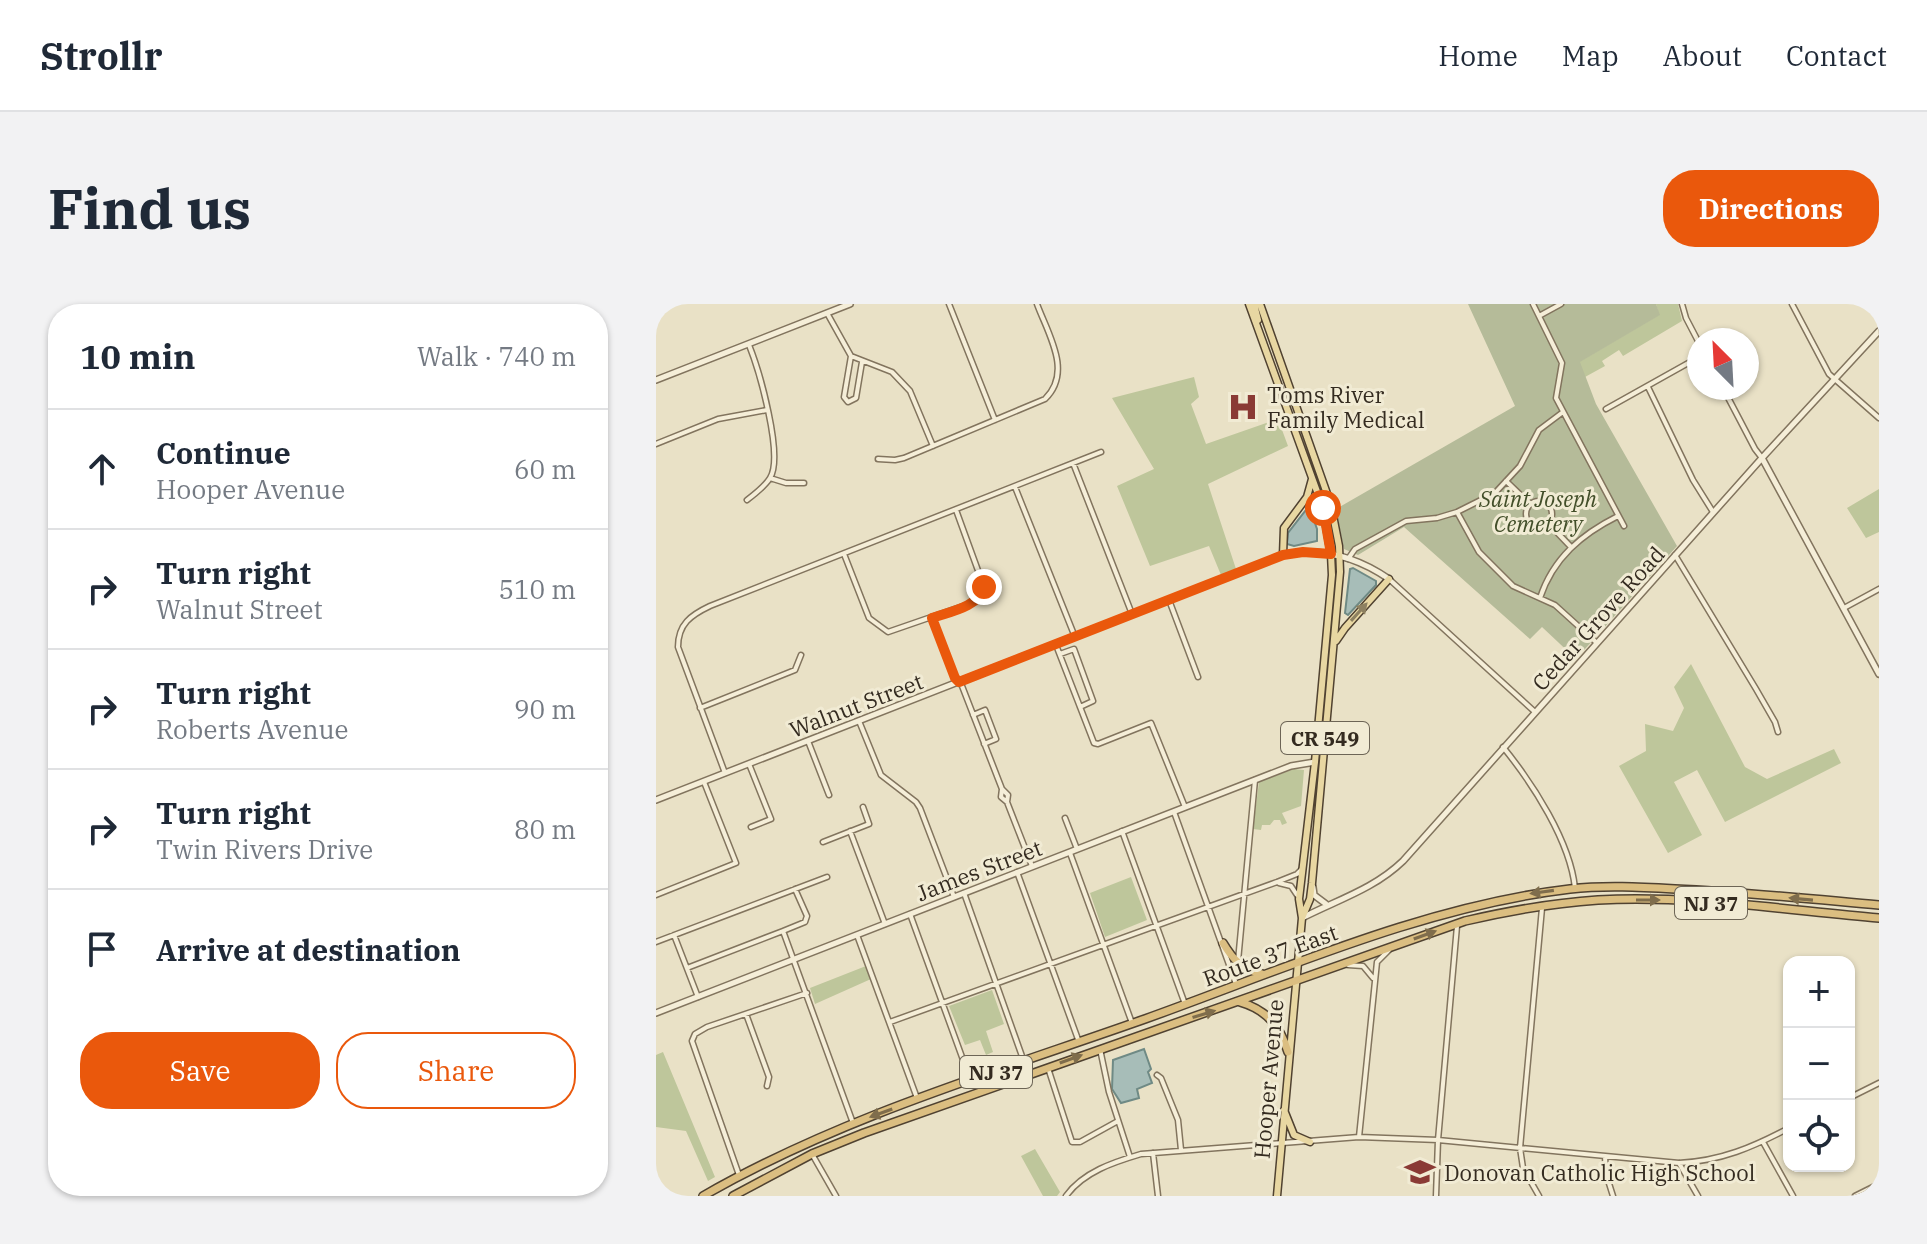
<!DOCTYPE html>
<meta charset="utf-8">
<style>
:root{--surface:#fff;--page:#f2f2f3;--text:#1f2937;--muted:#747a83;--line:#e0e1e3;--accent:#ea580c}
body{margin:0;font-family:"IBM Plex Serif",serif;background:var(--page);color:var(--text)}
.controls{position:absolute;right:24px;bottom:24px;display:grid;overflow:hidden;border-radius:16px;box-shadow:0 2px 6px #0004}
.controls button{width:72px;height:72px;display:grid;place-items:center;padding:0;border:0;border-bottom:2px solid var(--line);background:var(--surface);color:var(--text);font:40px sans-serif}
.compass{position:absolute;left:1031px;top:24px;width:72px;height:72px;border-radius:50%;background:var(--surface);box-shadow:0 2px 6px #0004;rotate:336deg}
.stop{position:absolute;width:24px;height:24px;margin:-18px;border:6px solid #ea580c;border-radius:50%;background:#fff}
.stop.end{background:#ea580c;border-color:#fff;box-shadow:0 2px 8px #0008}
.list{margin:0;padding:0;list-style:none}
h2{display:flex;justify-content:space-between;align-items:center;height:104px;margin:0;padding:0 32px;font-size:34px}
h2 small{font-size:26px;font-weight:400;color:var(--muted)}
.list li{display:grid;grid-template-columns:52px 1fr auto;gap:24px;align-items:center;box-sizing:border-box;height:120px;padding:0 32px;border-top:2px solid var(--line)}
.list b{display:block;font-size:30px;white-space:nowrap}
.list p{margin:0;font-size:26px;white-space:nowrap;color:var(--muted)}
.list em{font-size:26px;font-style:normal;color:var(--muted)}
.actions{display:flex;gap:16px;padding:24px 32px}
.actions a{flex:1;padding:18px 0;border:2px solid var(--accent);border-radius:32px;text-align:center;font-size:28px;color:var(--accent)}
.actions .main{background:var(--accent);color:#fff}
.icon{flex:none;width:44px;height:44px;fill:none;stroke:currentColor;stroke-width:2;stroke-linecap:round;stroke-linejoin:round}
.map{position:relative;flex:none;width:1223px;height:892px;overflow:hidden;border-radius:32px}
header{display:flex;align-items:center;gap:48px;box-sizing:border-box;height:112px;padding:0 40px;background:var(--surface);border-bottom:2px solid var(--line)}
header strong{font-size:38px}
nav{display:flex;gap:44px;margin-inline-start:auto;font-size:28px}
.intro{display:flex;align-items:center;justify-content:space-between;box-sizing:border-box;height:192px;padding:0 48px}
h1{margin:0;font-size:56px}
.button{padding:20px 36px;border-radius:32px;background:var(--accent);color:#fff;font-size:28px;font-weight:700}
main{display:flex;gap:48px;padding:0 48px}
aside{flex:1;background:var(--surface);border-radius:32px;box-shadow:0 2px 6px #0004}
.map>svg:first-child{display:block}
.green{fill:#bec69b}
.cemetery{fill:#b5bb99}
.water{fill:#a7bdb8;stroke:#6f8a85;stroke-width:2}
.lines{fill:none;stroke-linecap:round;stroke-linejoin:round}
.minor-casing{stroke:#82745e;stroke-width:7}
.tertiary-casing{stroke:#82745e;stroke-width:8}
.primary-casing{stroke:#504231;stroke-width:9}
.trunk-casing{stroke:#504231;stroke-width:10}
.minor{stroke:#f5eed8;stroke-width:4}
.tertiary{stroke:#f5eed8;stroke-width:5}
.primary{stroke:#e8d7a2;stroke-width:6}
.trunk{stroke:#dbbe81;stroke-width:7}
.oneway{fill:#8e8161}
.oneway2{fill:#7f6d4c}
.route{stroke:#ea580c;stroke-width:10}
.labels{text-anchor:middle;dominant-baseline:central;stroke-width:6;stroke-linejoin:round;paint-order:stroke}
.shield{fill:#f1ebd4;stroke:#6d6556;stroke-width:2}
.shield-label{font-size:20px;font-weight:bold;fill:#342b20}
.poi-label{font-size:22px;fill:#342b20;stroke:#f1ebd4;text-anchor:start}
.park-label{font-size:22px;font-style:italic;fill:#424e29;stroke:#f1ebd4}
.street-label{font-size:22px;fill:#342b20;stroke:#f1ebd4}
</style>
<header>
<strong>Strollr</strong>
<nav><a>Home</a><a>Map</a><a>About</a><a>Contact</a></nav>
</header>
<div class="intro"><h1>Find us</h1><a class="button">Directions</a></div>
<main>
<aside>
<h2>10 min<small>Walk · 740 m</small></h2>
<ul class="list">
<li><svg class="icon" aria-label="ahead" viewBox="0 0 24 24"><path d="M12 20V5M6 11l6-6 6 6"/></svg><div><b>Continue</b><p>Hooper Avenue</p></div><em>60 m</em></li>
<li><svg class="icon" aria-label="right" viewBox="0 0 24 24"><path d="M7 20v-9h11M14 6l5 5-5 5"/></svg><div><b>Turn right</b><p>Walnut Street</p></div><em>510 m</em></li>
<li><svg class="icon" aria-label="right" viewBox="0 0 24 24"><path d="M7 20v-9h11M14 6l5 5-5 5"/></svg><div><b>Turn right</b><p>Roberts Avenue</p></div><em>90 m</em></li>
<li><svg class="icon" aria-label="right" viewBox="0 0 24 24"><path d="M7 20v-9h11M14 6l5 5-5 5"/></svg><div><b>Turn right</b><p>Twin Rivers Drive</p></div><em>80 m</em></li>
<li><svg class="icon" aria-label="arrive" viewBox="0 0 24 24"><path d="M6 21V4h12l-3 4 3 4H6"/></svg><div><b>Arrive at destination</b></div></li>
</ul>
<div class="actions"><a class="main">Save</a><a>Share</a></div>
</aside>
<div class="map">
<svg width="1223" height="892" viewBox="0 0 1223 892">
<rect width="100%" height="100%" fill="#e9e1c6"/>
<path class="green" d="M1000 0H1022L1026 17 967 52 963 46 946 57 949 62 929 73 923 58 1003 11Z
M538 73 543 93 535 100 550 140 622 115 632 142 552 180 580 265 565 271 553 242 494 262 461 182 498 165 456 94Z
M1223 185V228L1210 234 1191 204Z
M1035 360 1089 463 1111 475 1178 445 1185 459 1069 518 1041 466 1018 478 1046 531 1012 549 963 462 990 447 989 420 1017 427 1028 404 1018 383Z
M638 465 648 466 645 502 626 509 631 519 626 521 624 516H618L614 521H606L605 526 597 525 603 478Z
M475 573 491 616 449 633 434 589Z
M210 662 215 675 159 700 154 684Z
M336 686 348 720 330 727 337 748 330 751 324 736 309 741 293 702Z
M7 748 59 873 52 877 30 827 0 823V751Z
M379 845 404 888 401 892H387L365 852Z"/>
<path class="cemetery" d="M812 0H1000L1004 11 924 58 940 100 1021 242 920 355 886 323 874 335 748 223 702 251 688 245 680 205 859 102Z"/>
<path class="water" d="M653 202 661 225V237L638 242 631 240 632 229Z
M697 264 720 277V281L692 311 689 309 694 265Z
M488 745 495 765 492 768 496 779 481 785 483 794 465 799 456 785 457 756Z"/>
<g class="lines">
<g class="minor-casing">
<path id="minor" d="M293 0 339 116
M877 0 906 59 900 94 968 222
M1026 0 1030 14 1043 39
M1136 0 1173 70 1223 114
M171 9 195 52 236 68 254 87 277 142
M883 12 905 0
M195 52 188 93 192 98 200 94 206 58
M992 83 1037 176 1057 208
M1067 84 1099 145 1106 154
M950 105 1043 53
M0 140 62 115 111 106
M222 155 239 156 248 154 389 95C417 68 392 30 381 0
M417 159 476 310
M114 174 130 179H148
M850 177 874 200
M359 183 419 333
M91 196C99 190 109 182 114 174 128 152 103 66 93 41
M870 210a13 13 0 1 1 26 0a13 13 0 1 1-26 0Z
M801 208 823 248 857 282 899 301 941 339
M892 219 915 243
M188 250 213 314 232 328 313 300 326 292 328 283 300 206
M1019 251 1100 385 1119 418 1122 428
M692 255 699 245 750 217 781 214 801 208 839 189 864 162 883 126 907 108
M733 275 879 408
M884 294C897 254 926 230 962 212
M513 296 542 373
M1188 304 1223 285
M276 314 299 374 306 382 346 485 345 493 351 498 376 562
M400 341 438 439 442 440 495 419 529 503
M404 350 418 345 437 397 424 403
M44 404 139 366 145 351
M317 411 329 406 340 435 328 440
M203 417 225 471 260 498 264 504 298 593
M152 437 173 491
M847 443C877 480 914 537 919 584
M93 460 115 515 95 523
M69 469 22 343C22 320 35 311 54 302L445 148
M346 485 352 491 351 498
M518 508 580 680
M409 514 421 545
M194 527 229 620
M466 527 529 700
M167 538 213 520 207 503
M414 549 476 719
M361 568 423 738
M623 579 635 582 641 591
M139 585 151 612 149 618 127 627 197 819
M308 589 367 755
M0 591 80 559 48 478
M254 610 314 775
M18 631 42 693
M201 631 261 794
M0 638 171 573
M582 657 599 476
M692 661 707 662 717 674
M31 664 127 627
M90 710 113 773 111 782
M234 718 621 578 641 570 647 564
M444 745 453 788 474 853
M392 764 416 838H424L462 817
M501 771 505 774 522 816 525 846
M1193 794 1223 779
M703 833 721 658 733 646
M1107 838 1137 892
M497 849 502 892
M156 850 180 892
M949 852 950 870 957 892
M1023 859 1042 892
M83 871 36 737 39 730 51 723 151 689
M410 892C427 868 458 858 485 850L703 833 782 836 1023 859C1065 857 1097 843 1133 824
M780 892 782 836 801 622
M883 892 867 864 864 844 886 604
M1199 892 1223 880"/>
</g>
<g class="tertiary-casing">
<path id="tertiary" d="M0 76 194 0
M1106 154 1223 370
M0 496 627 251C665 243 701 253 733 275
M657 583 658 591 670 600
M646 614C681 596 718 585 747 557L1106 154 1223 27
M0 709 635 462 659 458"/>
</g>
<g class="primary-casing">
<path id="primary" d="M593 0 667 204 675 250 676 271 659 458 643 595 646 614 621 892
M598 0 602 16
M604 0 675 201 683 242 684 268 656 579 654 595 646 614
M627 251 628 224 651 193 656 175
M680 337 689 324 733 275
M628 806 638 831 654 838"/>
</g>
<g class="trunk-casing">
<path id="trunk" d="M567 639C577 656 587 666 606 670
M584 698C611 706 624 722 632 748
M47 892C185 813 339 768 489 715 626 666 769 602 914 585 949 581 984 583 1019 585 1087 588 1155 595 1223 601
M77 892 156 850 208 829 809 617C852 607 897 599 942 596 1035 591 1130 606 1223 614"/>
</g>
<use href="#minor" class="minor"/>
<use href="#tertiary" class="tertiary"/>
<use href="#primary" class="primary"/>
<use href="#trunk" class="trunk"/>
</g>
<defs><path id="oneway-solid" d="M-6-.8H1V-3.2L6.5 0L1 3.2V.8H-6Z" transform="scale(2)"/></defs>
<use class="oneway" href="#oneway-solid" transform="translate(703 308) rotate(-48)"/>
<g class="oneway2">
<use href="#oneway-solid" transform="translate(886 588) rotate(172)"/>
<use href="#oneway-solid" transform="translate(1145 595) rotate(-175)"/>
<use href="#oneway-solid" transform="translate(992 596)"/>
<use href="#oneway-solid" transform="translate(769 631) rotate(-20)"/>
<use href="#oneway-solid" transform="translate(548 710) rotate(-17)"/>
<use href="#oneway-solid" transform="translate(415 755) rotate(-20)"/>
<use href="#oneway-solid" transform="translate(225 809) rotate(160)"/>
</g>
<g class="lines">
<path class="route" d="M328 283C323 303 293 308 276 314L299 374 303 378 627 251 647 248 675 250 667 204"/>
</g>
<defs>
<g id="hospital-bare" transform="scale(2.4)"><path d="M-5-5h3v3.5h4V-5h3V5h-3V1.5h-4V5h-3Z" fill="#8a3a35" stroke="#f1ebd4" stroke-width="2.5" paint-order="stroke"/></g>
<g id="school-bare" transform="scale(2.4)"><path d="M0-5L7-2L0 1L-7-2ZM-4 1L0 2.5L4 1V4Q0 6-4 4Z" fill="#8a3a35" stroke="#f1ebd4" stroke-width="2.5" paint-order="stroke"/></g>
</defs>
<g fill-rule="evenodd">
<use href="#hospital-bare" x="587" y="103"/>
<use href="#school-bare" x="764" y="868"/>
</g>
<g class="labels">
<g class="shield">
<rect x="625" y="418" width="88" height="32" rx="6"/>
<rect x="1019" y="583" width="72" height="32" rx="6"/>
<rect x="304" y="752" width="72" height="32" rx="6"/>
</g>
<g class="shield-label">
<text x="669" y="434">CR 549</text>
<text x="1055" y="599">NJ 37</text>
<text x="340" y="768">NJ 37</text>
</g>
<g class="poi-label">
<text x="611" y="90">Toms River<tspan x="611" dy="25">Family Medical</tspan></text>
<text x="788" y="868">Donovan Catholic High School</text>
</g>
<g class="park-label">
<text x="882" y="194">Saint Joseph<tspan x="882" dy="25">Cemetery</tspan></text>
</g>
<g class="street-label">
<text transform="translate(942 314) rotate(-48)">Cedar Grove Road</text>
<text transform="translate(200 401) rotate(-21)">Walnut Street</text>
<text transform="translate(323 566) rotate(-21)">James Street</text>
<text transform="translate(614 651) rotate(-20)">Route 37 East</text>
<text transform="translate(612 775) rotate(-85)">Hooper Avenue</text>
</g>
</g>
</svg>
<div class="controls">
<button>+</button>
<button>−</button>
<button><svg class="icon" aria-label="locate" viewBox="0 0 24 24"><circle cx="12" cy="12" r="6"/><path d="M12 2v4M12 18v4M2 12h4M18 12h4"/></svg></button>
</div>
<svg class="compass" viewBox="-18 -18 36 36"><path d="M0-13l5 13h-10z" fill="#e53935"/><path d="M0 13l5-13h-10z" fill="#747a83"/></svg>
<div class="stop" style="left:667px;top:204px"></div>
<div class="stop end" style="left:328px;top:283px"></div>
</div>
</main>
